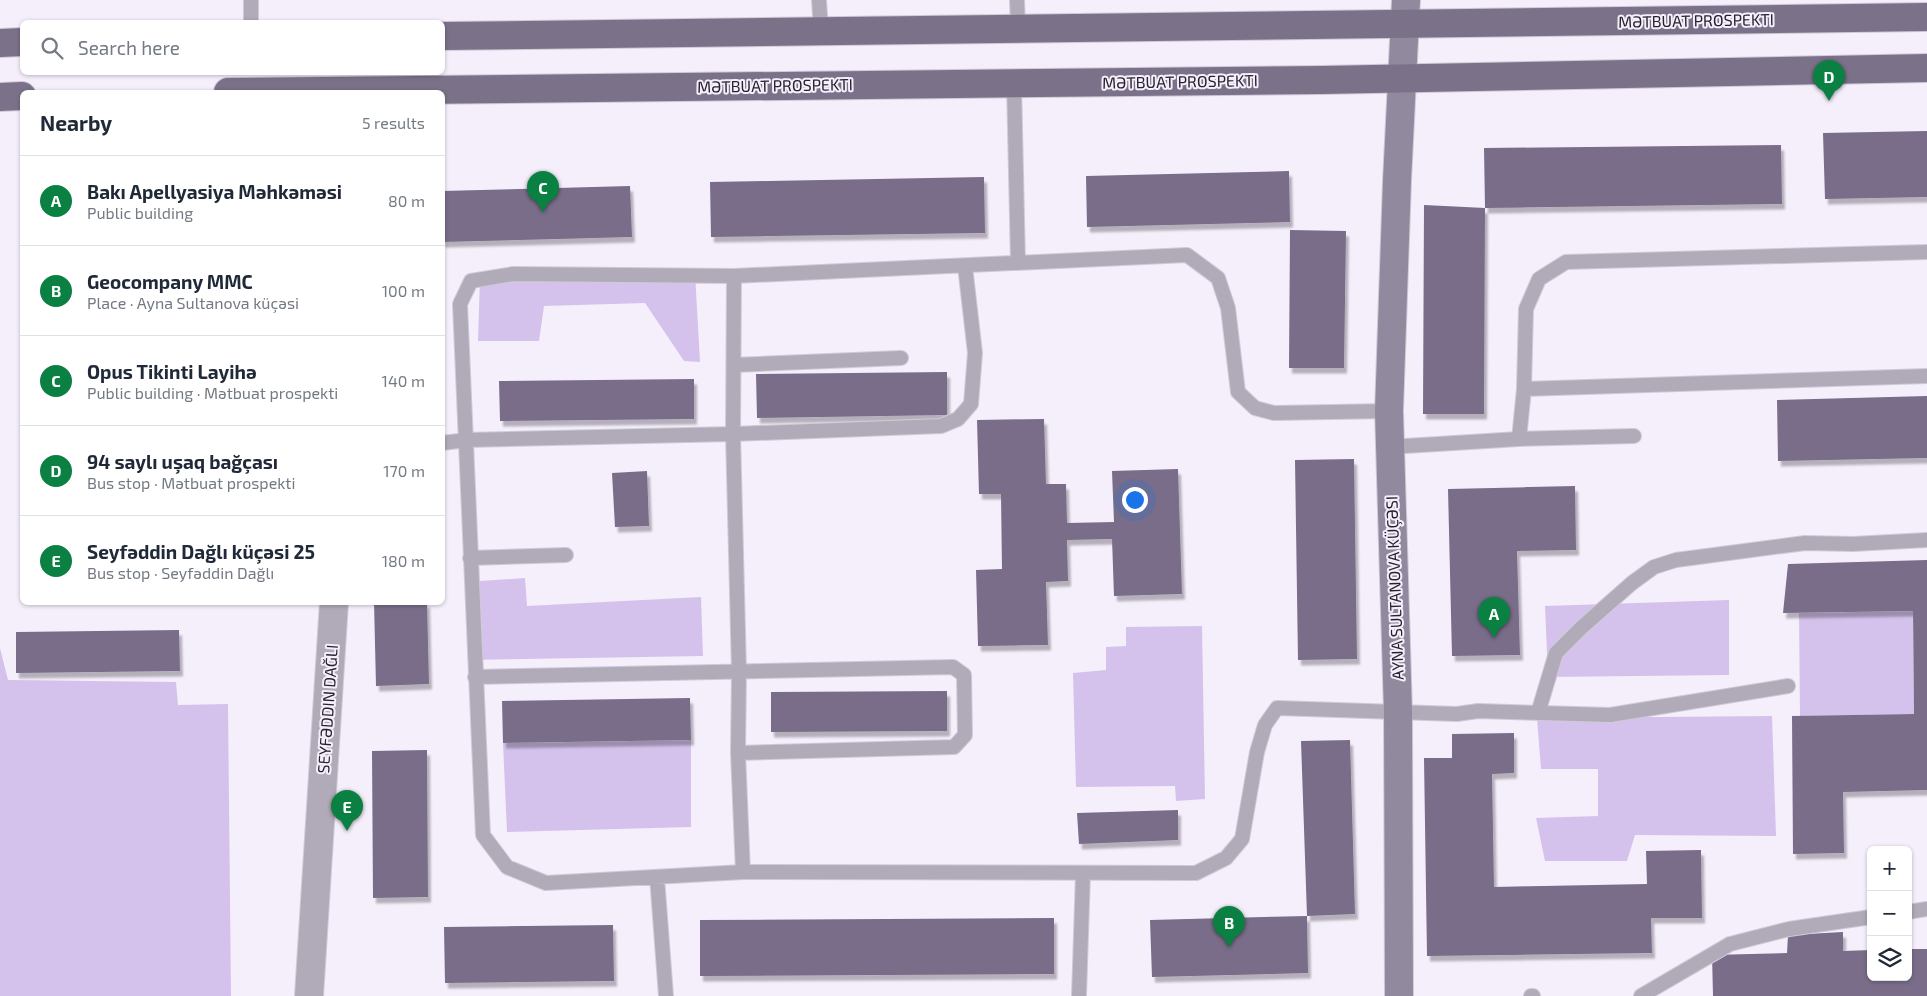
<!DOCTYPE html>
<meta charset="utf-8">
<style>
:root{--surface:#fff;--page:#f2f2f3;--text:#1f2937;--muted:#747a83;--line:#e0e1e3;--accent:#0b8043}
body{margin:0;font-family:"Exo 2",sans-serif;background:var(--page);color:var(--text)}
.controls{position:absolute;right:15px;bottom:15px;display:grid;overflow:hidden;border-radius:8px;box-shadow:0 1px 4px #0004}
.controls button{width:45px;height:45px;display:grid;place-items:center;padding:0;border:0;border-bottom:1px solid var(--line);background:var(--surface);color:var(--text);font:25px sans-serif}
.you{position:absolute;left:1134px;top:499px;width:18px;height:18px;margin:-12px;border:4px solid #fff;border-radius:50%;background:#1a73e8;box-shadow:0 0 0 8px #1a73e833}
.badge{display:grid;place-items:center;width:32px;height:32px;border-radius:50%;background:var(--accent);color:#fff;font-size:16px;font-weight:700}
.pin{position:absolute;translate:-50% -41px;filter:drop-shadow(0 1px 2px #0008)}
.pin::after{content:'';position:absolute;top:26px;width:18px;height:15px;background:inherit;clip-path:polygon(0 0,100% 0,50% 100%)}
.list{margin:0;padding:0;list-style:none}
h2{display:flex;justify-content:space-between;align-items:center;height:65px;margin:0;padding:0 20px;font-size:21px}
h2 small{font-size:16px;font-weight:400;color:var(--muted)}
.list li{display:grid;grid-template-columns:32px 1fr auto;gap:15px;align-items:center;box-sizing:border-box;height:90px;padding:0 20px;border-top:1px solid var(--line)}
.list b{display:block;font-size:19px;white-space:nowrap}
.list p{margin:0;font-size:16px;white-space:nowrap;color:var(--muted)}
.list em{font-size:16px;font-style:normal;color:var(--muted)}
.icon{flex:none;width:28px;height:28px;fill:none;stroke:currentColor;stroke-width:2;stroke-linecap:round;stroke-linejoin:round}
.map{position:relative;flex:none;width:1927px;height:996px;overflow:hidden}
.search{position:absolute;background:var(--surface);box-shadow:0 1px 4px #0004;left:20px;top:20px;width:425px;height:55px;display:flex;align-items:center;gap:12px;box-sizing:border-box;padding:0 18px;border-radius:8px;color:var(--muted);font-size:19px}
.panel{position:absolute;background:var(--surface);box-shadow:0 1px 4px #0004;left:20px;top:90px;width:425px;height:515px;border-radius:8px}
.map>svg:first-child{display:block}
.green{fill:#d4c2ec}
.building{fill:#796d89;filter:url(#shadow)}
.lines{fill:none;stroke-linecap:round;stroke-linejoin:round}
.service-casing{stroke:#d0cad7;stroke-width:16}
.tertiary-casing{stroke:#d0cad7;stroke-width:30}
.secondary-casing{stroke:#d0cad7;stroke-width:30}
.primary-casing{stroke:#d0cad7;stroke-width:30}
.service{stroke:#b1abb9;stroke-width:14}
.tertiary{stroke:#b1abb9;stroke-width:28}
.secondary{stroke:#91899d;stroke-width:28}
.primary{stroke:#7b7189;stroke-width:28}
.labels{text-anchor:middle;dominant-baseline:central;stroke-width:4;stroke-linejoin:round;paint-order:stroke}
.street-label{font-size:16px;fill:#26212d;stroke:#f5effc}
</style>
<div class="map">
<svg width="1927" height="996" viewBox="0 0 1927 996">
<defs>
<filter id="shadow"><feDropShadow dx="3" dy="5.5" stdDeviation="1" flood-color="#0004"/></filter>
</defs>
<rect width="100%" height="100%" fill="#f5effc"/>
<path class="green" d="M695 273 700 362 684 361 645 303 544 306 539 341H478L480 278Z
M525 578 527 606 701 597 703 656 468 660 465 582Z
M1729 600V675L1548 677 1545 606Z
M1913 611 1914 714 1800 716 1799 613Z
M1202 626 1205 799 1176 801 1175 786 1076 787 1073 673 1106 670V647L1126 646V627Z
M0 648 8 680 176 682 178 705 228 704 231 996H0Z
M1772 716 1776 836 1635 835 1627 861H1545L1536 818 1598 816V769H1541L1537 718Z
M691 740V827L507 832 503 743Z"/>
<path class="building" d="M1927 131V197L1825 199 1823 133Z
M1781 145 1782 204 1485 208 1484 148Z
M1289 171 1290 222 1087 227 1086 176Z
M984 177 985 233 711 237 710 182Z
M630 186 632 237 442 242V191Z
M1424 205 1485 208 1484 414H1423Z
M1290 230 1346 231 1344 368H1289Z
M947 372V415L757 418 756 374Z
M694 379V419L500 421 499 381Z
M1927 396V458L1778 461 1777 400Z
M1044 419 1046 484H1066L1067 523 1114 522 1112 471 1178 469 1182 594 1114 596 1112 539 1067 540 1068 581 1046 582 1048 645 978 646 976 570 1002 569 1001 494H979L977 420Z
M1354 459 1357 659 1298 660 1295 460Z
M647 471 649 526 615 527 612 473Z
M1575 486 1576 550 1517 551 1520 655 1452 656 1448 489Z
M1927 560V790L1843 792 1844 853 1793 854 1792 716 1914 714 1913 611 1783 613 1788 564Z
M374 602H427L429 684 376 686Z
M179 630 180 671 16 673V632Z
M947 691V731L771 732V692Z
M690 698 691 740 503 743 502 701Z
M1514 733V773L1492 774 1494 887 1647 884 1646 851 1701 850 1702 918H1651L1652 953 1427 956 1424 758H1452V734Z
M1350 740 1355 914 1307 916 1308 973 1152 977 1150 920 1307 916 1301 741Z
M427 750 428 897 373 898 372 751Z
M1178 810V840L1079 844 1077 813Z
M1054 918V974L700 976V920Z
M613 925 614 981 445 983 444 927Z
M1843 932V951L1871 950V977H1908V949H1927V996H1713L1712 955 1787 953 1788 935Z"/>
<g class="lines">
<g class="service-casing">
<path id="service" d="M251 0V22
M819 0 821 31
M1017 0 1018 28
M1014 83 1018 263
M734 276 733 434 739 672 738 753 743 872
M734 365 901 358
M1524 389 1927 376
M1389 411 1274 413 1255 408 1238 392 1228 308 1218 278 1187 255 734 276 513 274 471 281 460 304 483 835 507 867 546 883 743 872 1196 873 1226 858 1242 839 1257 752 1265 725 1277 708 1457 714 1478 711 1610 715 1788 686
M1519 439 1634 436
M442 443 467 440 733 434 941 426 958 419 971 404 975 353 965 266
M1389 447 1519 439 1524 389 1526 309 1539 279 1566 262 1927 252
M470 558 566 555
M475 677 953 667 964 675 965 735 954 747 738 753
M1538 713 1556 653 1581 628 1632 583 1654 567 1676 560 1805 543 1853 544 1927 540
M657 877 666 996
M1908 912 1927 909
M1079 996 1083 873
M1531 996H1533
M1641 996 1730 944 1789 929 1871 917"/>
</g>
<g class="tertiary-casing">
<path id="tertiary" d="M309 996 334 602"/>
</g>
<g class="secondary-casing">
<path id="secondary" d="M1399 996 1398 712 1389 411 1397 181 1406 0"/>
</g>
<g class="primary-casing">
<path id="primary" d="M442 36 1927 17
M0 43 22 42
M228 92 1322 80 1927 68
M0 97 22 96"/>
</g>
<use href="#service" class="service"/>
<use href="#tertiary" class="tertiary"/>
<use href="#secondary" class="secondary"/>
<use href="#primary" class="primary"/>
</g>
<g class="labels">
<g class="street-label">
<text transform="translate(1696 20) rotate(-1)">MƏTBUAT PROSPEKTI</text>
<text transform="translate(1180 81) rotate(-1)">MƏTBUAT PROSPEKTI</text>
<text transform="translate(775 85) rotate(-1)">MƏTBUAT PROSPEKTI</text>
<text transform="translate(1394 588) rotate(-92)">AYNA SULTANOVA KÜÇƏSI</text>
<text transform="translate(327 709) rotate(-86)">SEYFƏDDIN DAĞLI</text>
</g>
</g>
</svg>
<div class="controls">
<button>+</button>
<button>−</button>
<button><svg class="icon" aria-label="layers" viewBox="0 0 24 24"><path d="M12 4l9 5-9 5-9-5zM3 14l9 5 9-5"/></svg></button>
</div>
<div class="you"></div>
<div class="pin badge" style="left:1494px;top:638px">A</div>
<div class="pin badge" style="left:1229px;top:947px">B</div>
<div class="pin badge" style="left:543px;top:212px">C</div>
<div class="pin badge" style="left:1829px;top:101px">D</div>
<div class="pin badge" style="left:347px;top:831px">E</div>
<div class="search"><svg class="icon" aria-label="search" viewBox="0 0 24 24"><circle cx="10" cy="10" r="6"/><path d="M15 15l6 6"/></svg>Search here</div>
<section class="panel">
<h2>Nearby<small>5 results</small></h2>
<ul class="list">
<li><span class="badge">A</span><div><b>Bakı Apellyasiya Məhkəməsi</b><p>Public building</p></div><em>80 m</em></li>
<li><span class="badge">B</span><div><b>Geocompany MMC</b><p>Place · Ayna Sultanova küçəsi</p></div><em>100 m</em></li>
<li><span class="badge">C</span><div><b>Opus Tikinti Layihə</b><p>Public building · Mətbuat prospekti</p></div><em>140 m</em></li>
<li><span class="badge">D</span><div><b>94 saylı uşaq bağçası</b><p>Bus stop · Mətbuat prospekti</p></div><em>170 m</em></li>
<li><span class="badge">E</span><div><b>Seyfəddin Dağlı küçəsi 25</b><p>Bus stop · Seyfəddin Dağlı</p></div><em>180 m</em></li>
</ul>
</section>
</div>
